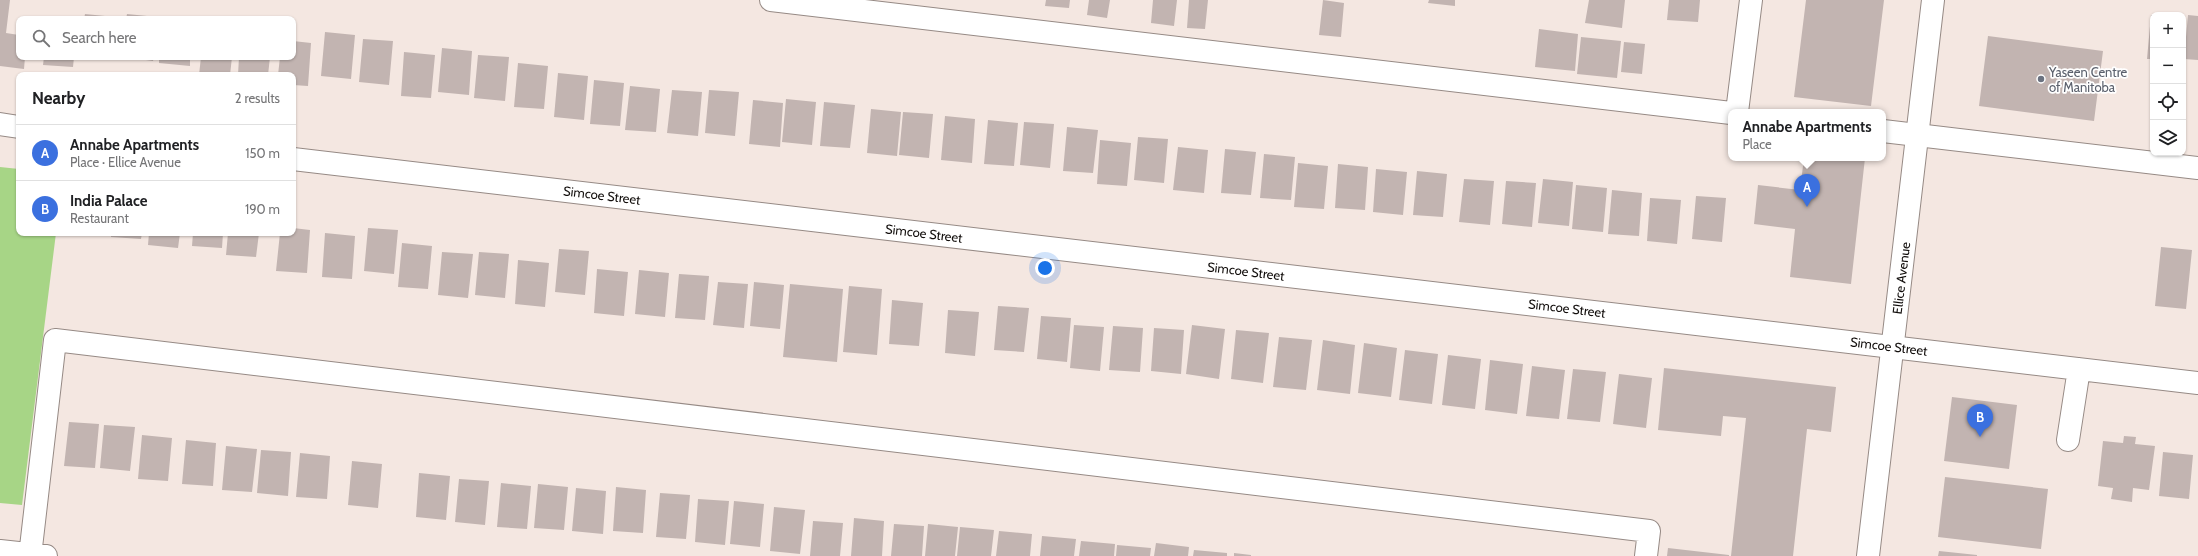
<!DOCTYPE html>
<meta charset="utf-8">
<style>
:root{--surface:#fff;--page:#f6f6f6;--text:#202124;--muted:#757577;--line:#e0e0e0;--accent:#3b70df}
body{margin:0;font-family:Cabin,sans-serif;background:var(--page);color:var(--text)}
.controls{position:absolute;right:12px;top:12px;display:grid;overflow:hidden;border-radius:8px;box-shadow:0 1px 3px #0004}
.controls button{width:36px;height:36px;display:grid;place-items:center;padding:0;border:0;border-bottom:1px solid var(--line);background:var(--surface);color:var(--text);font:20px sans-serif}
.you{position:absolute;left:1045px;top:268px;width:14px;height:14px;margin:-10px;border:3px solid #fff;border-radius:50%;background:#1a73e8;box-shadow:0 0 0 6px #1a73e833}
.badge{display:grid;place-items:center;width:26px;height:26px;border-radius:50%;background:var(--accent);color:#fff;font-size:13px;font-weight:700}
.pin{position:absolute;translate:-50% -33px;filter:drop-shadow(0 1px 2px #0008)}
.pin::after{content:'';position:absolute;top:21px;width:14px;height:12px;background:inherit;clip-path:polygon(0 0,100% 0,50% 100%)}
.popup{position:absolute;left:1728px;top:109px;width:158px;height:52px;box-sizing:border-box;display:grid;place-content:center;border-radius:8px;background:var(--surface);filter:drop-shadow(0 1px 3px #0005);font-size:13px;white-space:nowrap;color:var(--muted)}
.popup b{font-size:15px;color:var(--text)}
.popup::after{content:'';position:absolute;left:50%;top:100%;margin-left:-8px;border:8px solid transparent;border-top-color:var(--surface)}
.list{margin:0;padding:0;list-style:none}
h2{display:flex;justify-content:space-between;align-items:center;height:52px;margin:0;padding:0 16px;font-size:17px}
h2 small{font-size:13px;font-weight:400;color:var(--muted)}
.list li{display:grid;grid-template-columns:26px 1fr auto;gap:12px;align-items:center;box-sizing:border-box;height:56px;padding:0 16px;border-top:1px solid var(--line)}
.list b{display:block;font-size:15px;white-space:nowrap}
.list p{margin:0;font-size:13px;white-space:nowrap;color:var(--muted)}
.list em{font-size:13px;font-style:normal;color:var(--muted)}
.icon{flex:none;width:22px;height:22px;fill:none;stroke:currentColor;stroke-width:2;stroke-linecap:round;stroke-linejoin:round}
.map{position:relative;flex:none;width:2198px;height:556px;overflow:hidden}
.search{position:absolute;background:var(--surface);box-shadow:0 1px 3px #0004;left:16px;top:16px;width:280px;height:44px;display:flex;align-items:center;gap:10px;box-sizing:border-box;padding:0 14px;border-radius:8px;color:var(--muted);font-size:15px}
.panel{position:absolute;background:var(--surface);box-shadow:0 1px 3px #0004;left:16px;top:72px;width:280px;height:164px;border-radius:8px}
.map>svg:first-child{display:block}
.green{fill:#a7d586}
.building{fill:#c2b4b1}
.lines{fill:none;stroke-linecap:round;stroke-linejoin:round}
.minor-casing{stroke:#968a85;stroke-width:24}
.major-casing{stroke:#968a85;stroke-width:24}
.minor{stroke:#fff;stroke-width:22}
.major{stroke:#fff;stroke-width:22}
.worship-dot{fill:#6b7280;stroke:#fff;stroke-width:1.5}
.labels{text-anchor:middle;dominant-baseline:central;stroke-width:3.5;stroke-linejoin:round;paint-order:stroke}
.worship-label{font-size:13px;fill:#5b616d;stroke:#fff;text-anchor:start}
.street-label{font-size:13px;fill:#120e0c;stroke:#fff}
</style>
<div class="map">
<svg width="2198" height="556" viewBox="0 0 2198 556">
<rect width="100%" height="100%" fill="#f4e7e1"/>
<path class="green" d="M0 167 19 169V233H56L22 505 0 503Z"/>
<path class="building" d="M0 0H10L6 33 19 35V57H25L24 69 0 66Z
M1046 0H1070L1069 8 1045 6Z
M1089 0H1110L1107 18 1087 15Z
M1153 0H1177L1174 26 1151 23Z
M1189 0H1208L1205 29 1187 28Z
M1323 0 1344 3 1341 37 1319 35Z
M1429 0H1455V6L1428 3Z
M1589 0H1625L1622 28 1585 23Z
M1669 0H1700L1698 22 1667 20Z
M1806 0H1884L1871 106 1794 97Z
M85 14 115 17 114 19H84Z
M127 14 157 17V19H126Z
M2151 15H2153V59H2147Z
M2188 15 2198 16V60L2184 59Z
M1539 29 1578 34 1575 71 1535 67Z
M325 32 355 35 351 79 321 76Z
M1988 36 2103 51 2094 121 1979 106Z
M1581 37 1621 41 1617 78 1577 74Z
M363 39 393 41 389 85 359 82Z
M293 41 311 43 308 86 293 85V75H278L280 57H293Z
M1624 42 1645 44 1642 74 1621 72Z
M442 48 472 51 469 95 438 92Z
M404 52 435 55 431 98 401 96Z
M478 55 509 57 505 101 474 98Z
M44 57H74L73 67 43 65Z
M87 57H111V60Z
M125 57H154L153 61Z
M159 57H190V66L159 63Z
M201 57H232L230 75H199Z
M239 57H270L268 75H238Z
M518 63 548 66 544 109 514 107Z
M558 73 588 76 584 120 554 117Z
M594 80 624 83 620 126 590 124Z
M630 86 660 89 656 132 625 130Z
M672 90 702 92 698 136 667 133Z
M709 90 739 92 735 136 705 133Z
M786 99 816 102 812 145 782 142Z
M753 100 783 103 780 147 749 144Z
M824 102 855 105 850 148 820 146Z
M871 109 901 112 897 156 867 153Z
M903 112 933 114 929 158 899 155Z
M945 116 975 119 972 163 941 160Z
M988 120 1018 123 1014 166 984 164Z
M1024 122 1054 124 1050 168 1020 165Z
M1067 127 1098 130 1093 173 1063 171Z
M1138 137 1168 139 1164 183 1134 180Z
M1100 140 1131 143 1127 186 1097 184Z
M1178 147 1208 150 1204 193 1173 190Z
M1225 149 1256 152 1251 195 1221 193Z
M1264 154 1295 157 1291 200 1260 198Z
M1804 158H1865L1851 284 1790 277 1795 229 1754 224 1758 185 1800 190Z
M1298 163 1328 166 1324 209 1294 207Z
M1338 164 1368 167 1365 210 1335 208Z
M1376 169 1407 172 1403 215 1373 212Z
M1417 171 1447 174 1443 217 1413 215Z
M1464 179 1494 181 1490 225 1459 222Z
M1543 179 1573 182 1569 226 1538 223Z
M1506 181 1536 183 1532 227 1502 224Z
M1576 185 1607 188 1603 232 1572 229Z
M1612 190 1642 193 1639 236 1608 234Z
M1696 196 1726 198 1722 242 1692 239Z
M1650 198 1681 200 1677 244 1647 241Z
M293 228 310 230 307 273 276 271 280 233H293Z
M368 228 398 230 394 274 364 271Z
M111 233H142L141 239 111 237Z
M149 233H180L178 248 148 245Z
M193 233H223L222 248 192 246Z
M228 233H259L256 257 226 255Z
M325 233 355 236 352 279 322 277Z
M402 243 432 246 428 289 398 287Z
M2161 247 2192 250 2186 309 2155 306Z
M559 249 589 251 585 295 555 292Z
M442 252 473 254 468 298 438 295Z
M479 252 509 254 505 298 475 295Z
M518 260 549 263 545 307 515 304Z
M597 269 628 272 624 316 594 313Z
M639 270 669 273 665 317 635 314Z
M679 274 709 276 705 320 675 318Z
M718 282 748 284 744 328 713 325Z
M754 282 784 285 780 329 750 326Z
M790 284 843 289 837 362 783 357Z
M849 286 882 289 877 355 843 352Z
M892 300 923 303 919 346 889 344Z
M998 306 1029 308 1024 352 994 350Z
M948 310 979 312 975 356 945 353Z
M1041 316 1071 318 1067 362 1037 359Z
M1074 325 1104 327 1100 371 1070 368Z
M1192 325 1225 329 1219 379 1186 374Z
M1113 326 1143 328 1140 372 1109 370Z
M1154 328 1184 330 1181 374 1151 371Z
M1236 330 1269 333 1263 383 1231 379Z
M1279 337 1312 340 1306 390 1273 387Z
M1323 340 1355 345 1350 394 1317 390Z
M1364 343 1397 348 1391 397 1358 393Z
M1405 350 1438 354 1432 404 1399 400Z
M1448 355 1481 359 1475 409 1442 405Z
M1490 360 1523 364 1517 414 1485 410Z
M1532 366 1565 370 1559 419 1526 416Z
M1664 368 1836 387 1831 432 1807 429 1793 556H1731L1746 418 1723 416 1721 436 1658 430Z
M1573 369 1606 372 1600 422 1567 419Z
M1619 374 1652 378 1646 428 1613 424Z
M1952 397 2017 405 2009 469 1944 461Z
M69 422 99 424 95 468 64 466Z
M104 425 135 427 130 471 100 468Z
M142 435 172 438 168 481 138 479Z
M2124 436 2136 437 2135 444 2155 446 2149 490 2133 488 2132 502 2111 499 2113 488 2098 486 2103 441 2123 443Z
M186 440 216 443 213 486 182 484Z
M226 446 257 449 252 492 222 490Z
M261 450 291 452 288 496 257 493Z
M2163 452 2193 455 2189 499 2159 496Z
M300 453 330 456 327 499 296 497Z
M352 461 382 464 378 508 348 505Z
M419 473 450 476 446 520 416 517Z
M1945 477 2048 489 2041 549 1938 537Z
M459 479 489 481 485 525 455 522Z
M501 483 531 486 527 529 497 527Z
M538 484 568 487 564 530 534 528Z
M616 487 646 490 643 533 613 531Z
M576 488 606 491 603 534 572 531Z
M660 493 690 495 686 539 656 537Z
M698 499 729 501 725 545 695 542Z
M734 501 764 504 760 547 730 544Z
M774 507 805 510 800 554 770 551Z
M854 518 884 521 882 556H851Z
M813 521 843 523 840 556H810Z
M894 524 924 526 922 556H891Z
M928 524 958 527 955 556H925Z
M960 527 994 530 991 556H957Z
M999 531 1032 534 1030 556H996Z
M1042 536 1076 539 1074 556H1040Z
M1081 541 1115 544 1114 556H1079Z
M1156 543 1189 547 1188 556H1154Z
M1117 545 1151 548 1150 556H1116Z
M1668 548 1729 555V556H1667Z
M1194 550 1227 553V556H1193Z
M1939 551 1977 555V556H1938Z
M1234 553 1251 555V556H1234Z"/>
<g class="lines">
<g class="minor-casing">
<path id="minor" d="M771 0 1731 113
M1737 112 1751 0
M0 124 19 127
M1883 131 2198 168
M293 159 2198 383
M2068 440 2079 369
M0 551 46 556
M30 556 55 340 1649 531 1646 556"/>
</g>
<g class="major-casing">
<path id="major" d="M1868 556 1933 0"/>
</g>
<use href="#minor" class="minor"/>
<use href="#major" class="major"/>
</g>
<circle class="worship-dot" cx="2041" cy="79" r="4"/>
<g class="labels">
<g class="worship-label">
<text x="2049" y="72">Yaseen Centre<tspan x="2049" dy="15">of Manitoba</tspan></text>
</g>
<g class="street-label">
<text transform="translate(602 195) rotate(7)">Simcoe Street</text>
<text transform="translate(924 233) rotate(7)">Simcoe Street</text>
<text transform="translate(1246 271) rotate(7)">Simcoe Street</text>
<text transform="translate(1901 278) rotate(-83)">Ellice Avenue</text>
<text transform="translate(1567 308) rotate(7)">Simcoe Street</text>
<text transform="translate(1889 346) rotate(7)">Simcoe Street</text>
</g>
</g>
</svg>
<div class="controls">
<button>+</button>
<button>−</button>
<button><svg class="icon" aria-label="locate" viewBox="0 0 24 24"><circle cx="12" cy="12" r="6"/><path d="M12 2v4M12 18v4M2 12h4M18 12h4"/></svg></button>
<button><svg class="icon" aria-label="layers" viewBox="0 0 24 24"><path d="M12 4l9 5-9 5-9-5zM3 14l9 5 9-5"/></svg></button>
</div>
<div class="you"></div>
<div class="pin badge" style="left:1807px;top:207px">A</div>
<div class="popup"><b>Annabe Apartments</b>Place</div>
<div class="pin badge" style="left:1980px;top:437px">B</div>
<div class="search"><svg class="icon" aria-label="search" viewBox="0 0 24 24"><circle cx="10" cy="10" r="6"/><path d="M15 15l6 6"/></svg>Search here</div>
<section class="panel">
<h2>Nearby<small>2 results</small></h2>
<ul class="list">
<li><span class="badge">A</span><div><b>Annabe Apartments</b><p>Place · Ellice Avenue</p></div><em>150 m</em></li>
<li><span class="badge">B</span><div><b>India Palace</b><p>Restaurant</p></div><em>190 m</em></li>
</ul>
</section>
</div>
